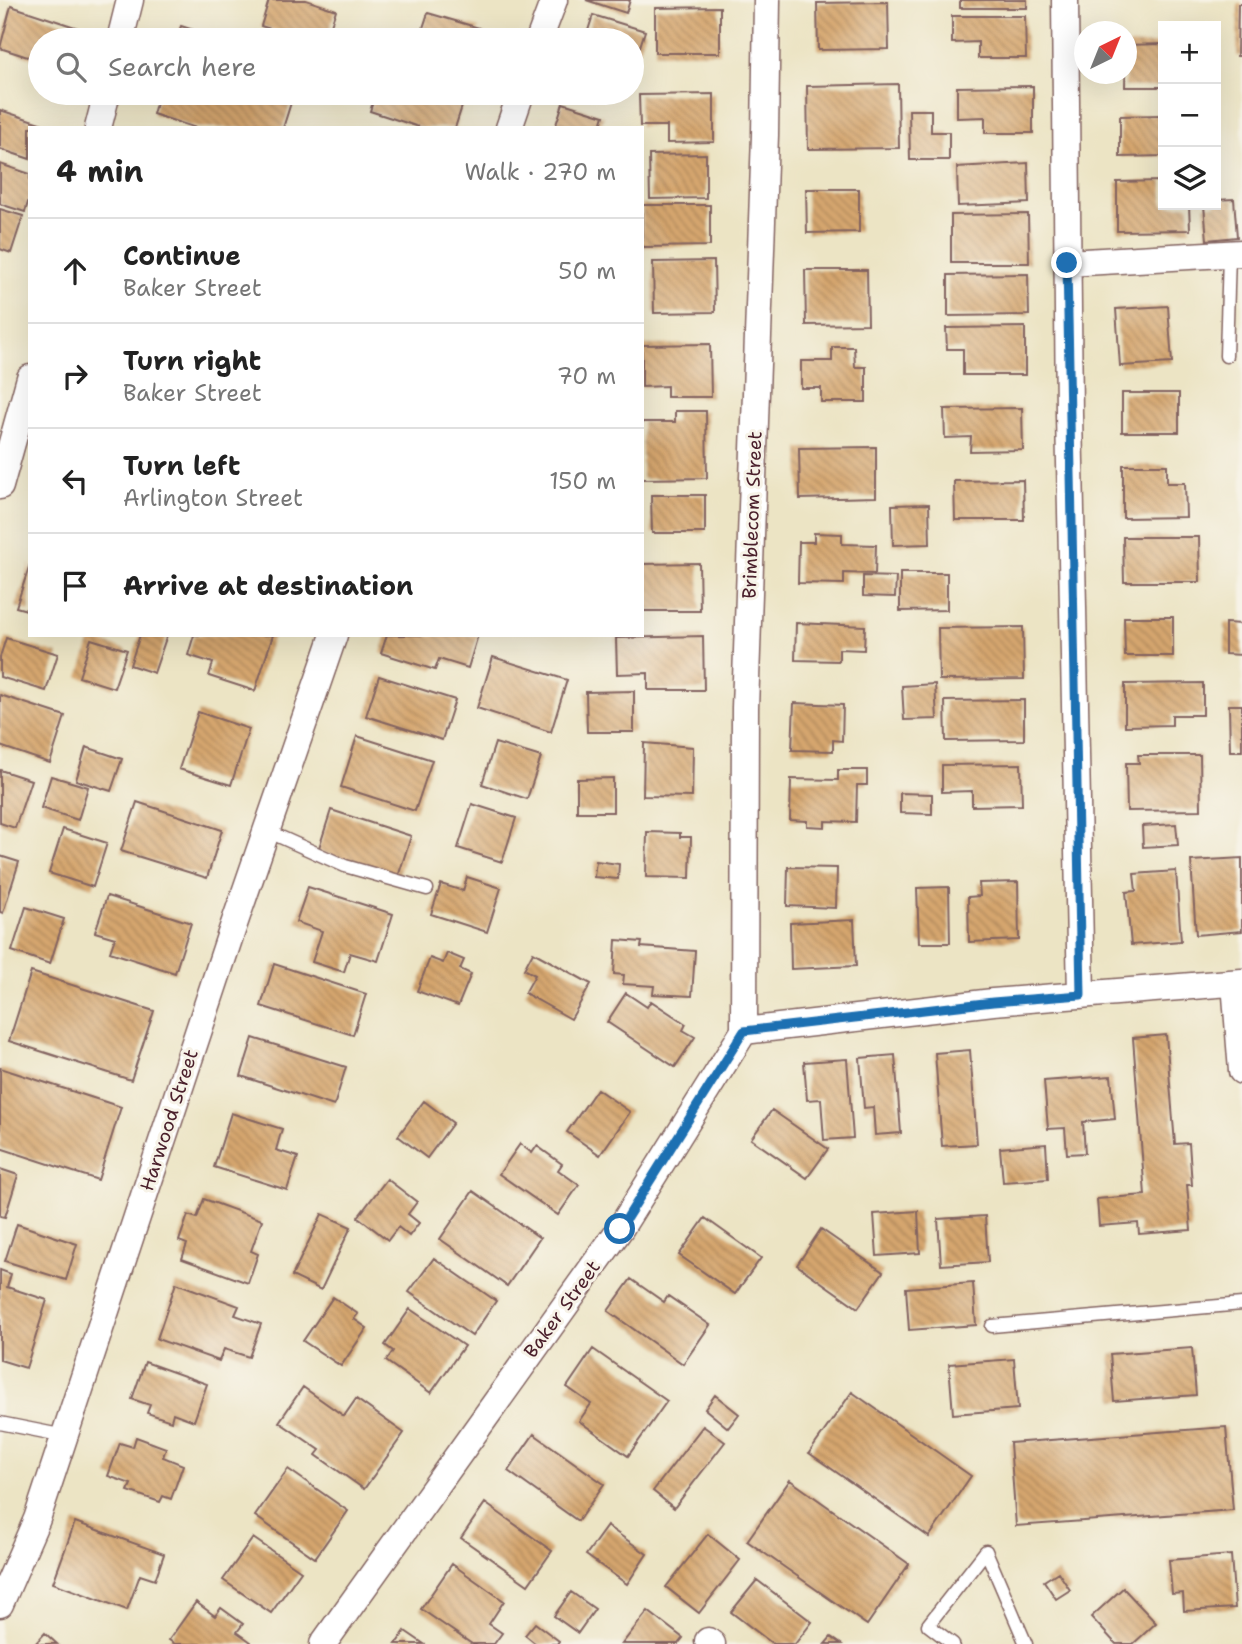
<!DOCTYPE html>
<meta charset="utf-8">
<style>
:root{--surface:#fff;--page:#f6f6f6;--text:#222;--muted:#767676;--line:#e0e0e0}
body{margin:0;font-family:"Shantell Sans",sans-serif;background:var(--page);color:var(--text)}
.controls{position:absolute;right:21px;top:21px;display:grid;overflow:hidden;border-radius:0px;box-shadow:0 7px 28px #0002}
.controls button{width:63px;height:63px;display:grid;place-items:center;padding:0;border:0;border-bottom:2px solid var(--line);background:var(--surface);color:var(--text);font:35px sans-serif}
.compass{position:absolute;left:1074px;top:21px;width:63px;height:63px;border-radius:50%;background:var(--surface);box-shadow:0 7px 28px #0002;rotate:43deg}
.stop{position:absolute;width:21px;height:21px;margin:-16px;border:5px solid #1f6fb2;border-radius:50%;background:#fff}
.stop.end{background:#1f6fb2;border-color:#fff;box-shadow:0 2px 7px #0008}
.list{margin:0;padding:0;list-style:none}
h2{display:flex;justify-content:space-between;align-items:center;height:91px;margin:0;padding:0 28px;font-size:30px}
h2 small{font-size:23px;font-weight:400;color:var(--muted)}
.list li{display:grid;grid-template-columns:46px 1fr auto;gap:21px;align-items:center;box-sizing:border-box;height:105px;padding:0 28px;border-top:2px solid var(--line)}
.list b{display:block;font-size:26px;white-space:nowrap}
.list p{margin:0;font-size:23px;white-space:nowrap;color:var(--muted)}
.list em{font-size:23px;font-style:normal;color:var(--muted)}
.icon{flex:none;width:38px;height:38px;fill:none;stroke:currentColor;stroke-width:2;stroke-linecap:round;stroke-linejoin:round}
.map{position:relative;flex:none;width:1242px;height:1644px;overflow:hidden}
.search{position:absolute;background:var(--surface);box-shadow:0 7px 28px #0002;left:28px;top:28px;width:616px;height:77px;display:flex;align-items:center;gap:18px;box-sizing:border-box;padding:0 24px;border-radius:38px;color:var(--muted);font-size:26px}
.panel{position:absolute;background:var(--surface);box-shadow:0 7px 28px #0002;left:28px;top:126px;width:616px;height:511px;border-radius:0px}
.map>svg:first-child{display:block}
.building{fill:url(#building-back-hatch)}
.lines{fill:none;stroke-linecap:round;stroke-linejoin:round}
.lane-casing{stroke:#836461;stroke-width:15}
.street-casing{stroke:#836461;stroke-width:29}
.lane{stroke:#fff;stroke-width:12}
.street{stroke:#fff;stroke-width:26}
.route{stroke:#1f6fb2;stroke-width:9}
.labels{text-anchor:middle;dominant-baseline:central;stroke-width:6;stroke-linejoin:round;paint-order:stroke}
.street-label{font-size:19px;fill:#4a1f2b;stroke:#f7f3e8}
</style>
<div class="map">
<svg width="1242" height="1644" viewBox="0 0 1242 1644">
<defs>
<pattern id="building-back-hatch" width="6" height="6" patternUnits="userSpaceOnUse" patternTransform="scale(1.75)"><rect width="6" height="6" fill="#d5a66e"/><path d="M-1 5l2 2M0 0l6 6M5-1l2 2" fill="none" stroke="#af875b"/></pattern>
</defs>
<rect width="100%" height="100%" fill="#f7f3e8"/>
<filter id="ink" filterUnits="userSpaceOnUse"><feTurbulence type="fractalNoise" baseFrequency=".0143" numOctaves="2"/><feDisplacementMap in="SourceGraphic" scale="14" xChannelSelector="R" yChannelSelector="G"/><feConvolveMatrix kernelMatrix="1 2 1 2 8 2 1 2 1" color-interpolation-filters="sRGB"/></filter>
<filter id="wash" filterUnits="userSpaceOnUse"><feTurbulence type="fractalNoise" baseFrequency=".00686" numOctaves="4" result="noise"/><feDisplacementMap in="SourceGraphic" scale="28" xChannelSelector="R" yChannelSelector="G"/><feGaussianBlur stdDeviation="1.57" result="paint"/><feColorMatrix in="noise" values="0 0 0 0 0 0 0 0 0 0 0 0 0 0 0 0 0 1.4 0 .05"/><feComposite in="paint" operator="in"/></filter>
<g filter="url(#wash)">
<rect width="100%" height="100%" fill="#ece4c4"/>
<g id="blocks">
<path class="building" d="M269 0H306L336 10 326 40H305L261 26Z
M586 0H630L626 13Z
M960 0H1027V8H960Z
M888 2 889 49 818 50 817 3Z
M1238 4H1242V56H1237Z
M11 6 81 29 77 40H40V61L0 48Z
M720 7V53H655V8Z
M428 13 479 28 475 40H419Z
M593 15 645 31 634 65 632 64V40H585Z
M952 16H1025L1026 58H978V42L952 43Z
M181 26 225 40H176Z
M1163 44V87H1125L1126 45Z
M898 84 899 148 808 149 807 86Z
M1033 86V133H985V117L957 118V87Z
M159 93H294L283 128H196L153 114Z
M376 93H453L465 97 455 128H422L370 111Z
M714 94V142L667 143V126H640L639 95Z
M563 103 604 116 600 128H555Z
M0 110 52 127 30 128V159L0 149Z
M909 110H931V132H949V160H910Z
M1163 115V156L1120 157V116Z
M706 154V198L650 199 649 155Z
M1028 163 1029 203 958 206 957 167Z
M0 164 30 174V196L25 212 0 204Z
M1163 181V205H1189L1190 230 1117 231V182Z
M806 189H859V232L807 233Z
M1234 199 1237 237 1207 240 1204 205H1216V200Z
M642 205H710V246L642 247Z
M0 209 23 216 11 253 0 249Z
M1028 214 1029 263H951V215Z
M714 261 715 312 654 313 653 262Z
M805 270H867L868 324 806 325Z
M1028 274 1029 315 948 316V275Z
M1168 306 1172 363 1120 366 1116 309Z
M1025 327V375H963V349H947L946 328Z
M710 344 711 397H667V386L642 387V345Z
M832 347H854L855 367H866V402H821V388H801V361H832Z
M1122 393H1179V432H1122Z
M1022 408 1023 450 970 451 971 437 945 438 944 409Z
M675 411H706L707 478 642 479V422H675Z
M876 447V497L800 499 799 448Z
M1123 465H1167V483H1185L1186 517 1123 518Z
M1023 480 1024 520H955L954 481Z
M651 495H705V533H652Z
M929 504 930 544 893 545 892 505Z
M814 533 842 534V544L876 545 875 574 844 573V584L798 583 799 542H814Z
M1123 537H1199L1200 582H1124Z
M699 563 700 611H642V564Z
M30 564V611L16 607Z
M900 573H947V610L900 611Z
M863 576 896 577 895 597 863 596Z
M1124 617H1173V656H1125Z
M796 623 865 626 864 650 839 649V661L795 660Z
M1225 623 1242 624V655L1225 654Z
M1023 627 1024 679 939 680 938 628Z
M140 635H167L154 673 130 665Z
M194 635H273L255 691 209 676 213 663 188 655Z
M387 635H478L468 668 439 659 435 670 381 653Z
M703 636 704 690H648V673L617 674 616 638Z
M6 638 58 654 46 691 0 677V657Z
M91 639 127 650 114 688 79 677Z
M493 657 567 680 551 732 477 708Z
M379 676 455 700 442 740 366 716Z
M1203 683V715H1172V725L1125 726V684Z
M935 684 937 719 904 720 902 686Z
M634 691V732H587L586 692Z
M0 695 65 716 50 763 0 746Z
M1024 700V740L946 741 945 701Z
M794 703 843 705 842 741 833 740V751L792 750Z
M1229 705H1242V751H1230Z
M198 712 249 729 231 785 179 769Z
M357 736 432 760 415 811 341 787Z
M495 743 541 757 527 799 482 784Z
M644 743 693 747 692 797 643 796Z
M86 747 122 759 111 791 76 780Z
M1138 755H1200L1201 810 1127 811 1126 763H1139Z
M1021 764 1022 805 972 806V791L942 792V765Z
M0 770 31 780 15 828 0 823Z
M838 770H867V785H857L856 822 825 821V827L807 826V821L790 820 791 779 838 780Z
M51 776 88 787 78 820 41 808Z
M613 778V812H577V779Z
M900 793 932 794V814L900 813Z
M137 802 222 830 207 878 121 851Z
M472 804 516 818 502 862 458 848Z
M331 810 411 836 398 877 318 851Z
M1176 824 1178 845 1143 847 1142 826Z
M63 829 107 843 93 887 49 873Z
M647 832 680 833V837H691L690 878 646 877Z
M0 856 19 862 3 913 0 912Z
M1242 858V931L1196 935 1191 861Z
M596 861 619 864 618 879 594 877Z
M788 867 837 868 836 908 787 906Z
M1176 871 1181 941 1131 945 1126 892 1136 891 1134 874Z
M467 877 501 888 487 932 431 914 441 884 463 891Z
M1018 882 1019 940 969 942 968 897 980 896 979 883Z
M308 887 393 914 378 961 350 953 344 972 312 962 322 931 296 922Z
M949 887 950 943H919L917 888Z
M107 896 191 923 175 973 110 952 115 938 95 932Z
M26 907 64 919 50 964 12 951Z
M854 920 856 966 791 969 790 923Z
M616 940 642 942 641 947 695 951 692 996 653 994 654 986 623 984 624 975 614 974Z
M533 952 591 984 571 1019 525 993 535 975 524 969Z
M447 953 464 960 460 969 471 974 458 1006 417 991 430 958 443 963Z
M274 964 366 994 353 1035 261 1006Z
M31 972 154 1011 131 1080 9 1041Z
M626 993 647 1007 651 1001 686 1024 683 1030 695 1037 675 1067 607 1022Z
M1166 1035 1175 1144 1189 1143 1192 1185H1187L1191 1230 1139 1234 1138 1223 1099 1226 1097 1199 1145 1195 1133 1038Z
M253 1038 346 1067 334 1106 241 1076Z
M970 1050 977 1144 942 1146 935 1053Z
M895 1055 901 1133 875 1135 873 1107 864 1108 860 1058Z
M847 1059 853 1138 824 1140 821 1099 807 1100 804 1062Z
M0 1068 121 1107 98 1180 0 1148Z
M1111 1076 1115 1119 1083 1122 1085 1153 1067 1154 1065 1128 1048 1129 1044 1081Z
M597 1089 630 1112 600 1155 567 1132Z
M424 1101 453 1123 427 1158 398 1136Z
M772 1110 828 1149 807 1178 751 1139Z
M231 1113 282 1129 276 1150 298 1157 287 1190 214 1167Z
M520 1144 532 1153 537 1146 562 1164 558 1170 579 1185 558 1215 499 1174Z
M1046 1144 1048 1179 1003 1182 1000 1148Z
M0 1169 18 1175 5 1217 0 1216Z
M387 1179 417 1202 408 1214 419 1223 409 1236 398 1227 388 1240 358 1217Z
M473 1191 540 1238 507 1286 440 1239Z
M204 1199 262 1220 251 1251 258 1254 248 1283 182 1259 187 1244 179 1241 188 1215 197 1218Z
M918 1211 920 1253 877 1256 874 1214Z
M322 1214 351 1227 321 1290 292 1276Z
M985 1216 988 1262 941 1265 938 1219Z
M705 1218 761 1258 735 1294 679 1255Z
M17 1224 77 1244 66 1280 5 1261Z
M821 1229 883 1272 858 1308 797 1265Z
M434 1258 496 1301 472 1336 409 1292Z
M0 1270 11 1274 7 1287 47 1300 26 1368 0 1360Z
M631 1279 664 1302 668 1296 710 1325 683 1364 608 1311Z
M176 1283 239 1306 235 1315 261 1324 249 1357 224 1349 219 1361 157 1339Z
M973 1283 976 1325 909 1330 906 1288Z
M333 1297 358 1314 354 1319 367 1328 341 1366 303 1341Z
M410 1309 464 1346 431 1393 386 1361 393 1351 385 1345Z
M1192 1348 1196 1395 1114 1401 1110 1354Z
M593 1349 667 1401 628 1456 579 1421 591 1404 567 1387Z
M1014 1359 1018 1409 953 1414 949 1364Z
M145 1362 207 1384 194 1421 173 1413 171 1421 147 1413 150 1405 132 1399Z
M303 1387 344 1416 356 1399 404 1433 364 1489 316 1455 320 1450 279 1422Z
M852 1392 971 1476 929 1537 809 1453Z
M715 1395 739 1414 728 1428 705 1409Z
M703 1426 725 1442 674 1508 653 1491Z
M1226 1427 1233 1510 1016 1526 1010 1443Z
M534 1434 604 1484 578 1521 508 1471Z
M136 1437 166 1448 163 1457 183 1465 171 1499 163 1496 160 1502 128 1491 131 1484 108 1476 120 1443 133 1447Z
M288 1469 348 1511 315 1558 255 1516Z
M790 1480 909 1564 867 1625 747 1541Z
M485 1503 552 1551 528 1585 461 1538Z
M75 1522 164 1554 155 1580 140 1575 127 1610 53 1583Z
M607 1526 647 1554 627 1584 586 1555Z
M708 1534 740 1560 699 1613 666 1587Z
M253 1538 301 1571 271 1613 223 1580Z
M1231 1555 1235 1608 1184 1611 1183 1593 1172 1594 1169 1560Z
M452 1564 504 1601 489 1624 502 1633 494 1644H472L421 1609Z
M1058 1572 1070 1590 1056 1599 1044 1581Z
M757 1580 812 1622 795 1644H773L731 1612Z
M1123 1588 1156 1623 1133 1644H1116L1091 1617Z
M571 1592 595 1609 578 1633 554 1616Z
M196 1602 215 1616 221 1608 243 1624 237 1632 251 1642 250 1644H175L169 1640Z
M648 1611 683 1638 678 1644H622Z
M535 1623 559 1641 557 1644H536L525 1635Z
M405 1631 424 1644H396Z
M45 1633 57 1644H35Z
M831 1637 841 1644H825Z"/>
</g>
</g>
<g filter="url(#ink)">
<use href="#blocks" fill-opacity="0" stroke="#836461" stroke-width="2"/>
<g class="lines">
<g class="lane-casing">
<path id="lane" d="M1226 356 1229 254
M267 831 345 866 427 889
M992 1326 1242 1304
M0 1423 65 1436
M953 1644 928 1625 986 1551 1026 1644"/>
</g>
<g class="street-casing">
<path id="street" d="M1065 0 1069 414 1081 995
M120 40 130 0
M539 40 554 0
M98 128 107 93
M509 128 521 93
M1067 263 1242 253
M0 486 30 378
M1235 983 1242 1071
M744 1031 745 708 765 135 767 0
M744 1031 993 1002 1242 982
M0 1604 37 1519 229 939 334 635
M708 1641 712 1644
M323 1644 620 1229 744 1031"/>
</g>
<use href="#lane" class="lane"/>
<use href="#street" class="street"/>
</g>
</g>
<g class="lines" filter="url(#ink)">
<path class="route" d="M620 1229 744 1031 993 1002 1081 995 1067 263"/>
</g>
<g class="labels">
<g class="street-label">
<text transform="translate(752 515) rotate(-88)">Brimblecom Street</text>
<text transform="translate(169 1120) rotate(-72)">Harwood Street</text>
<text transform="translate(562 1309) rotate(-54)">Baker Street</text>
</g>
</g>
</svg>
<div class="controls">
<button>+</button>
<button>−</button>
<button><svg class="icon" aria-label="layers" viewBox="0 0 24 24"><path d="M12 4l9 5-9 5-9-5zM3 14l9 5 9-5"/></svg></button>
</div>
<svg class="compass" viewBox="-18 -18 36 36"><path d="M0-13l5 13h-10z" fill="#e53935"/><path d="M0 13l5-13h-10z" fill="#767676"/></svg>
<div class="stop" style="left:620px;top:1229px"></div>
<div class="stop end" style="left:1067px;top:263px"></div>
<div class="search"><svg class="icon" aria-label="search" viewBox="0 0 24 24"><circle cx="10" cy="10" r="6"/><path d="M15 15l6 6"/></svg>Search here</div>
<section class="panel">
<h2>4 min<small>Walk · 270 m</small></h2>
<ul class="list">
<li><svg class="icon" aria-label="ahead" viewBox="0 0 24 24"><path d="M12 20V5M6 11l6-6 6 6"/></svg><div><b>Continue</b><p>Baker Street</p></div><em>50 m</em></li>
<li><svg class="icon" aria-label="right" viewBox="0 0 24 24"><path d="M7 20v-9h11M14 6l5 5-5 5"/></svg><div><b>Turn right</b><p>Baker Street</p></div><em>70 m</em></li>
<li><svg class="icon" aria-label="left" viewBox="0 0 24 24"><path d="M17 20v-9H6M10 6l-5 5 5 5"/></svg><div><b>Turn left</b><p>Arlington Street</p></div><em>150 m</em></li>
<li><svg class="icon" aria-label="arrive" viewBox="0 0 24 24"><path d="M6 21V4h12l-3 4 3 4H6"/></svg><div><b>Arrive at destination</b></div></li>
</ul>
</section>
</div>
